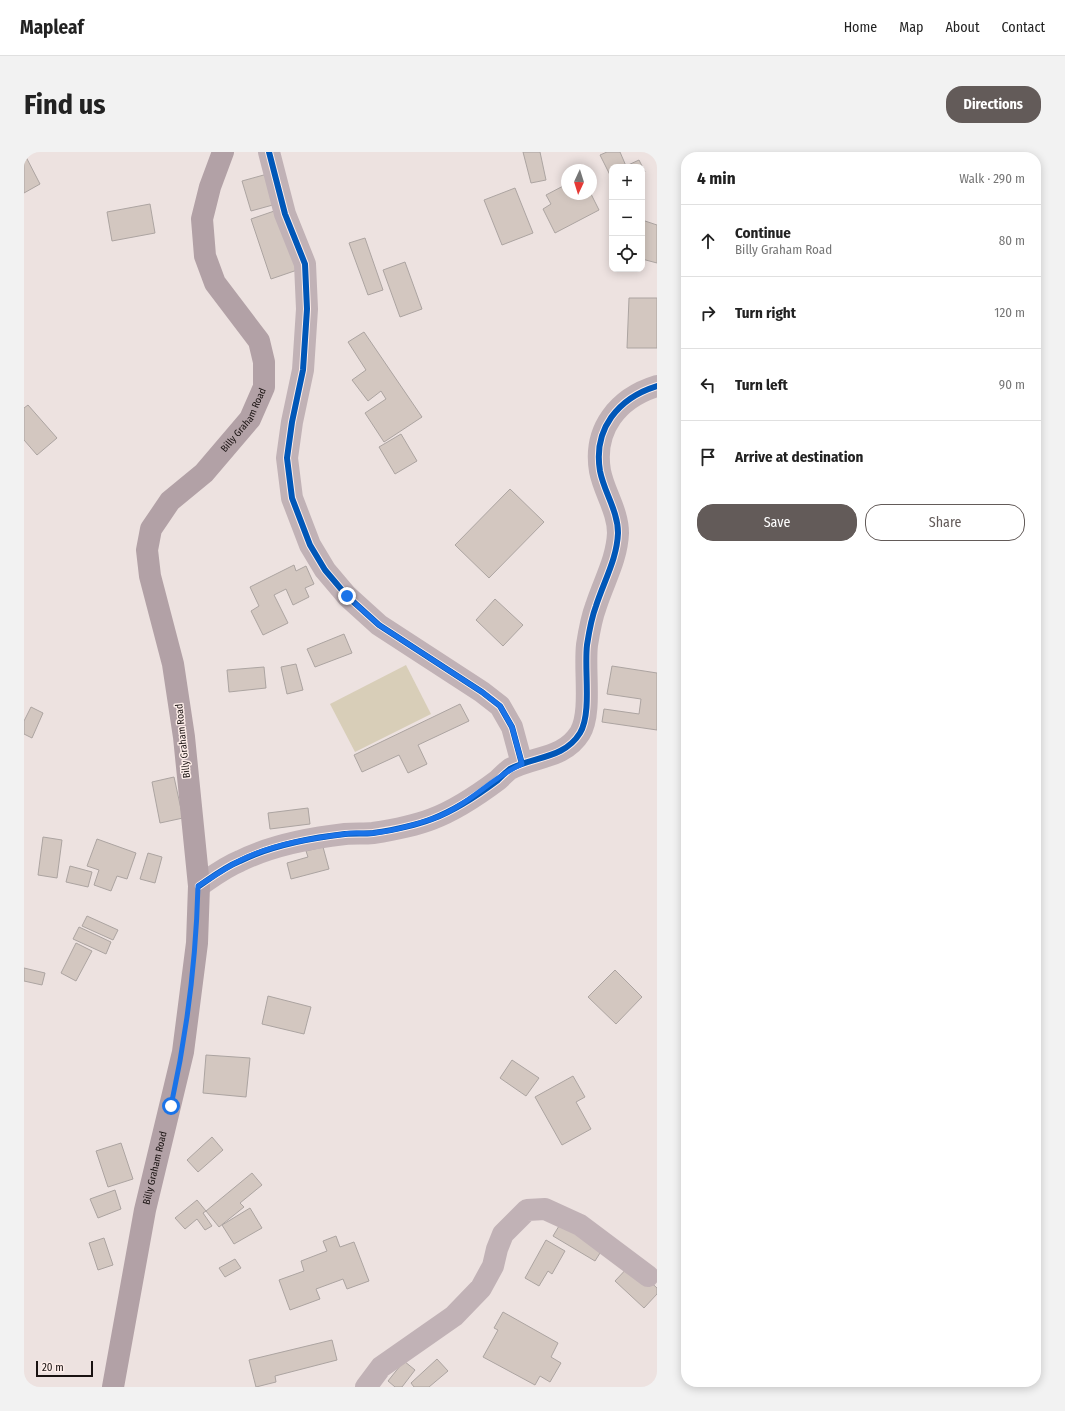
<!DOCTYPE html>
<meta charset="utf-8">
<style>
:root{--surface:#fff;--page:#f2f2f2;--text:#222;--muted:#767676;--line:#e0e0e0;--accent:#635b59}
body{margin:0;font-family:"Fira Sans Condensed",sans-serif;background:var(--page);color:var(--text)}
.controls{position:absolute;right:12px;top:12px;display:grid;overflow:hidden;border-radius:8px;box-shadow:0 2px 10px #0003}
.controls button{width:36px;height:36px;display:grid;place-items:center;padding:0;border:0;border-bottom:1px solid var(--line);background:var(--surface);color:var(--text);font:20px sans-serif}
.compass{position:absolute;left:537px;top:12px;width:36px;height:36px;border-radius:50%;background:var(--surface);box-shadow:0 2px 10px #0003;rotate:184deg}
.scale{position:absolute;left:12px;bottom:10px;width:57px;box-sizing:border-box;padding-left:4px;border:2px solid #191211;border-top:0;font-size:11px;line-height:14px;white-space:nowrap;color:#191211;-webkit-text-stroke:3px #fdede9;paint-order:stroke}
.stop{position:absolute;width:12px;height:12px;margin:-9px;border:3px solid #1a73e8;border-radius:50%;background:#fff}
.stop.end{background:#1a73e8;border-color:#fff;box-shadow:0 1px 4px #0008}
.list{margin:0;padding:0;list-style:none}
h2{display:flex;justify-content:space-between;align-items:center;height:52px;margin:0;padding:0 16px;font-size:17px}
h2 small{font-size:13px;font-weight:400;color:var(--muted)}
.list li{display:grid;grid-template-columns:26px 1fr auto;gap:12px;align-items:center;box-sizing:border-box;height:72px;padding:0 16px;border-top:1px solid var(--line)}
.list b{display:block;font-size:15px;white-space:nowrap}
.list p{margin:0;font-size:13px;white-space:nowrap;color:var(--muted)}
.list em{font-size:13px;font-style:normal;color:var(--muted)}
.actions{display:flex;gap:8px;padding:12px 16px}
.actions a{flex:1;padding:9px 0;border:1px solid var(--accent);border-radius:16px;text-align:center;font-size:14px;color:var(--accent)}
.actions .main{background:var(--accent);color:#fff}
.icon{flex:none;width:22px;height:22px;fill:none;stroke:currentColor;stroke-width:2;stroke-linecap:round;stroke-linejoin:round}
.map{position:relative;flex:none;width:633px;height:1235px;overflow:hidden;border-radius:16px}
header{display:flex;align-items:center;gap:24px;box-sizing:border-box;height:56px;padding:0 20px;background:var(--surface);border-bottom:1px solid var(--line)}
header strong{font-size:19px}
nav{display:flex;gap:22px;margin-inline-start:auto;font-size:14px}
.intro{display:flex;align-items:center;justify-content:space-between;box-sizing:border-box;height:96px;padding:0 24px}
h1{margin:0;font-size:28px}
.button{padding:10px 18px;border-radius:16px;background:var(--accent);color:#fff;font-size:14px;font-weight:700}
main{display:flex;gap:24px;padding:0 24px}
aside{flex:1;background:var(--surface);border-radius:16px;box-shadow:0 2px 10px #0003}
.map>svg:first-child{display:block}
.green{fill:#d8ceb8}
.building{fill:#d3c7c0;stroke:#aca4a1}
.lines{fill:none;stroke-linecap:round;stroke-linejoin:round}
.minor{stroke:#c1b2b6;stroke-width:22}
.major{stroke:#b2a1a6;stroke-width:22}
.cycleway-casing{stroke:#fdede9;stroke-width:8}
.cycleway{stroke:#0057b8;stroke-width:6}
.route{stroke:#1a73e8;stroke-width:5}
.labels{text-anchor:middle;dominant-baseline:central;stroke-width:3;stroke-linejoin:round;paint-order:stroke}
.street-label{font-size:10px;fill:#191211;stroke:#fdede9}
</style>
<header>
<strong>Mapleaf</strong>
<nav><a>Home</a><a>Map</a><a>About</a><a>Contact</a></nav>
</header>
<div class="intro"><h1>Find us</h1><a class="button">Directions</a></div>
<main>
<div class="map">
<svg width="633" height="1235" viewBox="0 0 633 1235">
<rect width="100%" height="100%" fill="#ede2e0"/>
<path class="green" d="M382 513 407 562 331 600 306 552Z"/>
<path class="building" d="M499 0H516L522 28 507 31Z
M583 0H596L602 14 615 8 621 20 618 21V15H588V27L576 3Z
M0 1 16 32 0 41Z
M247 21 256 51 227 59 218 29Z
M543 32V42H567L575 58 531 81 519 57 527 52 522 43Z
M491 36 509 81 478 93 460 48Z
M126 52 131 81 88 89 83 60Z
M259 56 279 116 247 127 227 67Z
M618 68 633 73V111L618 107Z
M341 86 359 138 344 143 325 91Z
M381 110 398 157 376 165 359 118Z
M605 146H633V196H603Z
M340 180 398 265 360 290 341 261 362 247 357 239 344 249 328 228 342 218 324 190Z
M4 253 33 286 13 303 0 288V256Z
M377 282 393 309 371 322 355 295Z
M486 337 520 370 465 426 431 393Z
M270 413 272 419 282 414 290 432 281 436 285 445 269 453 262 437 250 443 264 471 239 483 227 459 235 454 226 435Z
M471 447 499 473 479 494 452 468Z
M320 482 328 501 291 515 283 497Z
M272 512 279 538 263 542 257 515Z
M588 514 633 521V578L578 570 580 557 615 562 617 547 583 542Z
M240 515 242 536 205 540 203 518Z
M436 552 445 569 394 593 403 612 384 621 375 603 338 620 330 603Z
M7 555 19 561 8 586 0 582V569Z
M150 625 159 666 136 671 128 630Z
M284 656 286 672 246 677 244 661Z
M19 685 38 688 33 726 14 723Z
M73 687 112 701 103 727 93 724 87 739 70 733 75 718 63 714Z
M299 695 305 717 267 727 263 711 284 705 282 699Z
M124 701 138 705 131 731 116 727Z
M46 714 68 720 64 735 42 730Z
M63 764 94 778 89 788 58 774Z
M55 775 87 790 82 802 49 787Z
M52 791 68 799 52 829 37 821Z
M0 816 21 821 18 833 0 829Z
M591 818 618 845 592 872 564 845Z
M244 844 287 855 280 882 238 872Z
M182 903 226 906 222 945 179 941Z
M488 908 515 926 502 944 476 926Z
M549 924 561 945 552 950 567 977 538 993 511 945Z
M188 985 199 998 174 1020 163 1008Z
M97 991 109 1027 84 1035 72 999Z
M228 1021 238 1033 216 1051 220 1055 195 1075 182 1059Z
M91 1038 97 1057 74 1066 66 1047Z
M173 1048 182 1059 179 1061 188 1074 181 1078 173 1067 161 1077 151 1066Z
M226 1056 238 1076 210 1092 198 1073Z
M544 1059 586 1085 571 1109 529 1084Z
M312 1084 316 1095 330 1090 345 1129 323 1137 319 1127 292 1137 296 1147 266 1158 255 1128 280 1119 277 1109 303 1099 299 1089Z
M80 1086 89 1113 74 1118 65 1091Z
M522 1088 541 1099 528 1122 524 1119 515 1134 501 1126Z
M211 1107 217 1116 201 1125 195 1116Z
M607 1112 633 1136V1142L620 1156 591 1129Z
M479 1160 534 1191 527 1205 537 1211 526 1230 516 1224 511 1233 459 1205 474 1178 470 1176Z
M308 1188 313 1208 251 1224 252 1230 232 1235 225 1208Z
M413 1207 424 1219 405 1235H390L387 1231Z
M380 1209 391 1218 378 1235H371L364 1229Z"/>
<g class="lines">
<path class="minor" d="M245 0 261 62 281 112 283 157 279 218 268 270 263 306 268 346 286 393 301 418 323 444 355 473 458 540 476 554 488 575 498 612
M175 734C188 725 201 715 216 709 248 693 286 686 321 682 331 681 340 682 349 681 369 678 390 674 408 667 432 658 454 643 474 628 478 624 482 620 486 617 510 604 540 607 556 581 568 561 560 518 563 493 565 480 567 467 572 454 580 429 593 407 594 381 594 359 580 340 576 319 569 277 594 246 633 234
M342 1235 357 1215 430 1164 457 1136 469 1114 473 1097 479 1082 503 1058 521 1057 556 1073 624 1124"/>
<path class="major" id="s1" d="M89 1235 121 1058 159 900 173 791 175 734 160 585 149 512 126 424 123 398 127 377 146 349 180 321 226 267 240 235V210L235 189 191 131 181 104 178 67 186 35 199 0"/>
<g class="cycleway-casing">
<path id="cycleway" d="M245 0 261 62 281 112 283 157 279 218 268 270 263 306 268 346 286 393 301 418 323 444 355 473 458 540 476 554 488 575 498 612
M175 734C188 725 201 715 216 709 248 693 286 686 321 682 331 681 340 682 349 681 369 678 390 674 408 667 432 658 454 643 474 628 478 624 482 620 486 617 510 604 540 607 556 581 568 561 560 518 563 493 565 480 567 467 572 454 580 429 593 407 594 381 594 359 580 340 576 319 569 277 594 246 633 234"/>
</g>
<use href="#cycleway" class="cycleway"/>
</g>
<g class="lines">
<path class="route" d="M147 954C163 881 172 809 174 734 187 726 200 717 213 710 245 693 286 686 321 682 330 680 340 682 349 681 368 679 387 674 405 668 441 657 465 627 498 612L488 575 476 554 458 540 355 473 323 444"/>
</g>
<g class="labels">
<g class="street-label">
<text stroke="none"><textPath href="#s1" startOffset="1016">Billy Graham Road</textPath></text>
<text transform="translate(159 589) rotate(-96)">Billy Graham Road</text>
<text stroke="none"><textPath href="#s1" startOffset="223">Billy Graham Road</textPath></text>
</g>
</g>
</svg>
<div class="controls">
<button>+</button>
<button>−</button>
<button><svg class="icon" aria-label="locate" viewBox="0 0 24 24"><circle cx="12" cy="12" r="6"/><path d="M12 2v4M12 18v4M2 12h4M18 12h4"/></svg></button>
</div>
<svg class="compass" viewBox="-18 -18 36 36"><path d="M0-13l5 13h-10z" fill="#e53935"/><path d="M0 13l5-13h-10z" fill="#767676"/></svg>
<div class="scale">20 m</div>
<div class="stop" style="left:147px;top:954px"></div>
<div class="stop end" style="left:323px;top:444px"></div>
</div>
<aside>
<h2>4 min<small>Walk · 290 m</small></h2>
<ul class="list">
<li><svg class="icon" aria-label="ahead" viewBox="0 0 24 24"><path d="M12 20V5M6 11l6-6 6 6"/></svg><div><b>Continue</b><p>Billy Graham Road</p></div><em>80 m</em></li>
<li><svg class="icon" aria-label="right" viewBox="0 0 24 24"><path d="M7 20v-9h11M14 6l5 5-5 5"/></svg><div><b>Turn right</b></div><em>120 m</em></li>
<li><svg class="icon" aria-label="left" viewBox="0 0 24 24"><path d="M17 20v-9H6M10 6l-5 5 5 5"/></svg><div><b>Turn left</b></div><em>90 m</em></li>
<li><svg class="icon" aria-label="arrive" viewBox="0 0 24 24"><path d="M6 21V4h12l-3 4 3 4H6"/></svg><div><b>Arrive at destination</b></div></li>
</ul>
<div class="actions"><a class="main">Save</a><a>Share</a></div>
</aside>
</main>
